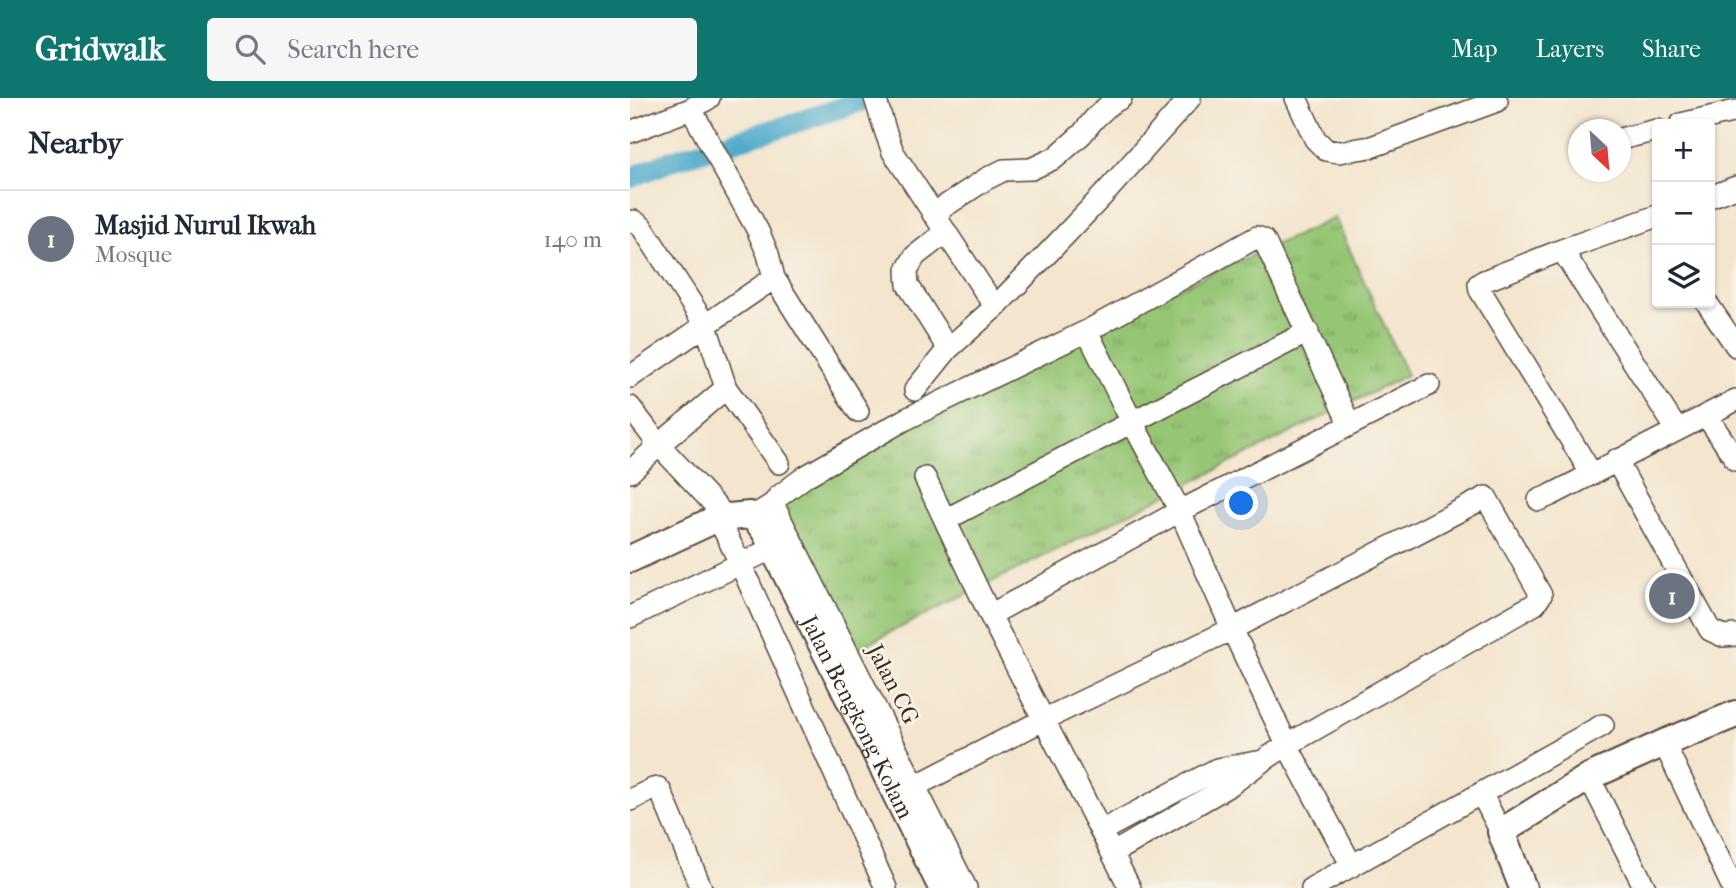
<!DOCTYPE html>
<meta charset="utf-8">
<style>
:root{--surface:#fff;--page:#f6f6f7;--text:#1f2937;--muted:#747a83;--line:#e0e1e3;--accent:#0f766e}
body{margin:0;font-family:"IM FELL French Canon",serif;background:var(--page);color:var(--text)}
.controls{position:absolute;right:21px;top:21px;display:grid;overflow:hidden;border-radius:7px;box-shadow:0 2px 5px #0004}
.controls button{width:63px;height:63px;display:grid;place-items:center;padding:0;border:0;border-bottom:2px solid var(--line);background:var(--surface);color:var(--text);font:35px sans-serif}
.compass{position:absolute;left:938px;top:21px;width:63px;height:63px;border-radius:50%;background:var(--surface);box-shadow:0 2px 5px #0004;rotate:154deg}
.you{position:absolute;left:612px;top:406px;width:24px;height:24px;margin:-18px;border:5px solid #fff;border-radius:50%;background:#1a73e8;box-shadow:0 0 0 10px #1a73e833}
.badge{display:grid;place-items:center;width:46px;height:46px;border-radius:50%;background:var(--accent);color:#fff;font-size:23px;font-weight:700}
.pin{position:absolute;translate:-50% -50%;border:4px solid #fff;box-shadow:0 2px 7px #0006}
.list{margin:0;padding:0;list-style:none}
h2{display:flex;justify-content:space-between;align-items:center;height:91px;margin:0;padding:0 28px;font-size:30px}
h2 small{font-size:23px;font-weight:400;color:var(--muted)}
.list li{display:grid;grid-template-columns:46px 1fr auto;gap:21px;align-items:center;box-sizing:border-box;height:98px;padding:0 28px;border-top:2px solid var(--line)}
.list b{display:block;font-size:26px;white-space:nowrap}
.list p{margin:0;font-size:23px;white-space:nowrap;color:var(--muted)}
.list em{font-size:23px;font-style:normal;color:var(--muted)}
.icon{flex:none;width:38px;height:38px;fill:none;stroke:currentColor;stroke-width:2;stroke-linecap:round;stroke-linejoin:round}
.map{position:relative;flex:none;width:1106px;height:790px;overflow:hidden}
header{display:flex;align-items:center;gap:42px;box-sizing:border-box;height:98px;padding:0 35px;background:var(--accent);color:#fff}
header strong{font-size:33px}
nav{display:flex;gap:38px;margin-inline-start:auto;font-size:24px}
.search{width:490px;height:63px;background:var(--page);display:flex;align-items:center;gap:18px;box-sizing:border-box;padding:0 24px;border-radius:7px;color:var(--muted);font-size:26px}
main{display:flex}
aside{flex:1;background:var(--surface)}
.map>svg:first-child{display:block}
.park{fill:url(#park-tufts);stroke:#68784a;stroke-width:2}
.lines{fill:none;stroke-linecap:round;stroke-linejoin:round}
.canal{stroke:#4ba9ca;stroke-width:21}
.minor-casing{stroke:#574638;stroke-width:24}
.tertiary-casing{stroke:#574638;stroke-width:30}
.minor{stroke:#fff;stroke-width:21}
.tertiary{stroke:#fff;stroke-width:26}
.labels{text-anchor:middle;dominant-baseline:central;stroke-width:5;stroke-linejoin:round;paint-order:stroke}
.street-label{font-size:23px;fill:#3b2a1e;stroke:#f7f3e8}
</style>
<header>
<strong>Gridwalk</strong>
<div class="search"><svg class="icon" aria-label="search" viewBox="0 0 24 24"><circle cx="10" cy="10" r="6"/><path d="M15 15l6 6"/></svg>Search here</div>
<nav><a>Map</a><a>Layers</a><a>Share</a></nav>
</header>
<main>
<aside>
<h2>Nearby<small></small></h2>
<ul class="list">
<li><span class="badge" style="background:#6b7280">1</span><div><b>Masjid Nurul Ikwah</b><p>Mosque</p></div><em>140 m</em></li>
</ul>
</aside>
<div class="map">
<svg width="1106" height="790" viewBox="0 0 1106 790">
<defs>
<pattern id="park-tufts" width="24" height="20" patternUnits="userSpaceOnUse" patternTransform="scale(1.75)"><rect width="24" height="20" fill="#96c675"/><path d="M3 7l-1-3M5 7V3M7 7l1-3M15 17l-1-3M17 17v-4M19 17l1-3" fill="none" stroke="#7ca15f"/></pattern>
</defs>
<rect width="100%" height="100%" fill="#f7f3e8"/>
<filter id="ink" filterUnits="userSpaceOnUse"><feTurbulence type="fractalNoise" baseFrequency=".0143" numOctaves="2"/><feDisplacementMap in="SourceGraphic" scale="14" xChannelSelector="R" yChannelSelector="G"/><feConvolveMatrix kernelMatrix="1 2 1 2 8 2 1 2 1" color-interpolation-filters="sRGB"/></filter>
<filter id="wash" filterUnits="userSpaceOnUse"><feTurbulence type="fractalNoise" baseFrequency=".00686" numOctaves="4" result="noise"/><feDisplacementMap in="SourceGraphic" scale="28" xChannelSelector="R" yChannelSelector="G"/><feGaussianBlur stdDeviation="1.57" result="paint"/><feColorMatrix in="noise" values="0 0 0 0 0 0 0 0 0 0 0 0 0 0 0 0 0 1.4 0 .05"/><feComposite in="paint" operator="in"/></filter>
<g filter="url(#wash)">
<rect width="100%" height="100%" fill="#f3e5ce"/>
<path class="park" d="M705 120 777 277 215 557 137 401 333 286Z"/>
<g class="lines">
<path class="canal" d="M0 80 43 62 168 24 240 0"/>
</g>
</g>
<g filter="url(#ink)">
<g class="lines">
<g class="minor-casing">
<path id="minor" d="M245 0 256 35 263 54 365 209
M666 0 685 41 696 52 709 54 741 49 867 3
M61 11 128 133 138 156 144 180 228 313
M1051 26 1106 13
M0 34 61 11 79 0
M990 41 1027 32
M1080 99 1106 89
M303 116 356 81 374 72 401 71 425 60 452 36 465 20 479 7 491 0
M0 124 4 123 12 129 76 228 96 290 29 347 0 374
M316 134 285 158 277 172 278 187 318 251
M932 152 1047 332
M1077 205 1106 248
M457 233 502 324 550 413 602 531 657 647 722 768
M0 279 144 180
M96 290 149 365
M285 292 318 251 365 209 417 156 477 93 560 0
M0 309 29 347 95 418
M1076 317 1106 362
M986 362 1080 532 1093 538 1106 537
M961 375 850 192 849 186 854 183 932 152 1027 118
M295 380 360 517 500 790
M909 402 921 397 1106 302
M143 406 336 790
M120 417 130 414 143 406 148 399 176 378 274 322 457 233 627 139 634 142 720 327
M88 420 110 465 256 790
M315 422 502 324 678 234
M360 517 550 413 799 287
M0 519 143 450
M1034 645 1103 790
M959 679 1015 790
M851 695 871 734
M266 698 413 622 602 531 856 399 911 497 905 506 657 647 631 664 600 687 483 755
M0 702 23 691 28 690 31 694 71 790
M471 733 587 671 627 664
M682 790 973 627"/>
</g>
<g class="tertiary-casing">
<g id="tertiary">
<path id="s1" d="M0 461 88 420 120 417C132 426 137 436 143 450L212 586 312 790"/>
<path d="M893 790 871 734 959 679 1034 645 1106 616"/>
</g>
</g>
<use href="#minor" class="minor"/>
<use href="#tertiary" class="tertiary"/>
</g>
</g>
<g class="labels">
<g class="street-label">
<text transform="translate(263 586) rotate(63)">Jalan CG</text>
<text stroke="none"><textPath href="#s1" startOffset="359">Jalan Bengkong Kolam</textPath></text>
</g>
</g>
</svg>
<div class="controls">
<button>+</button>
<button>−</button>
<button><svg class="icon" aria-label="layers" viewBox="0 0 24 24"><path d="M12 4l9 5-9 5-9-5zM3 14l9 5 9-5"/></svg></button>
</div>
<svg class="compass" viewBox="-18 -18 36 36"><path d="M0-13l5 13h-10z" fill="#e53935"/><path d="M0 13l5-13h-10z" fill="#747a83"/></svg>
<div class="you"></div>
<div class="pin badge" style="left:1042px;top:498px;background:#6b7280">1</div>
</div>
</main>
